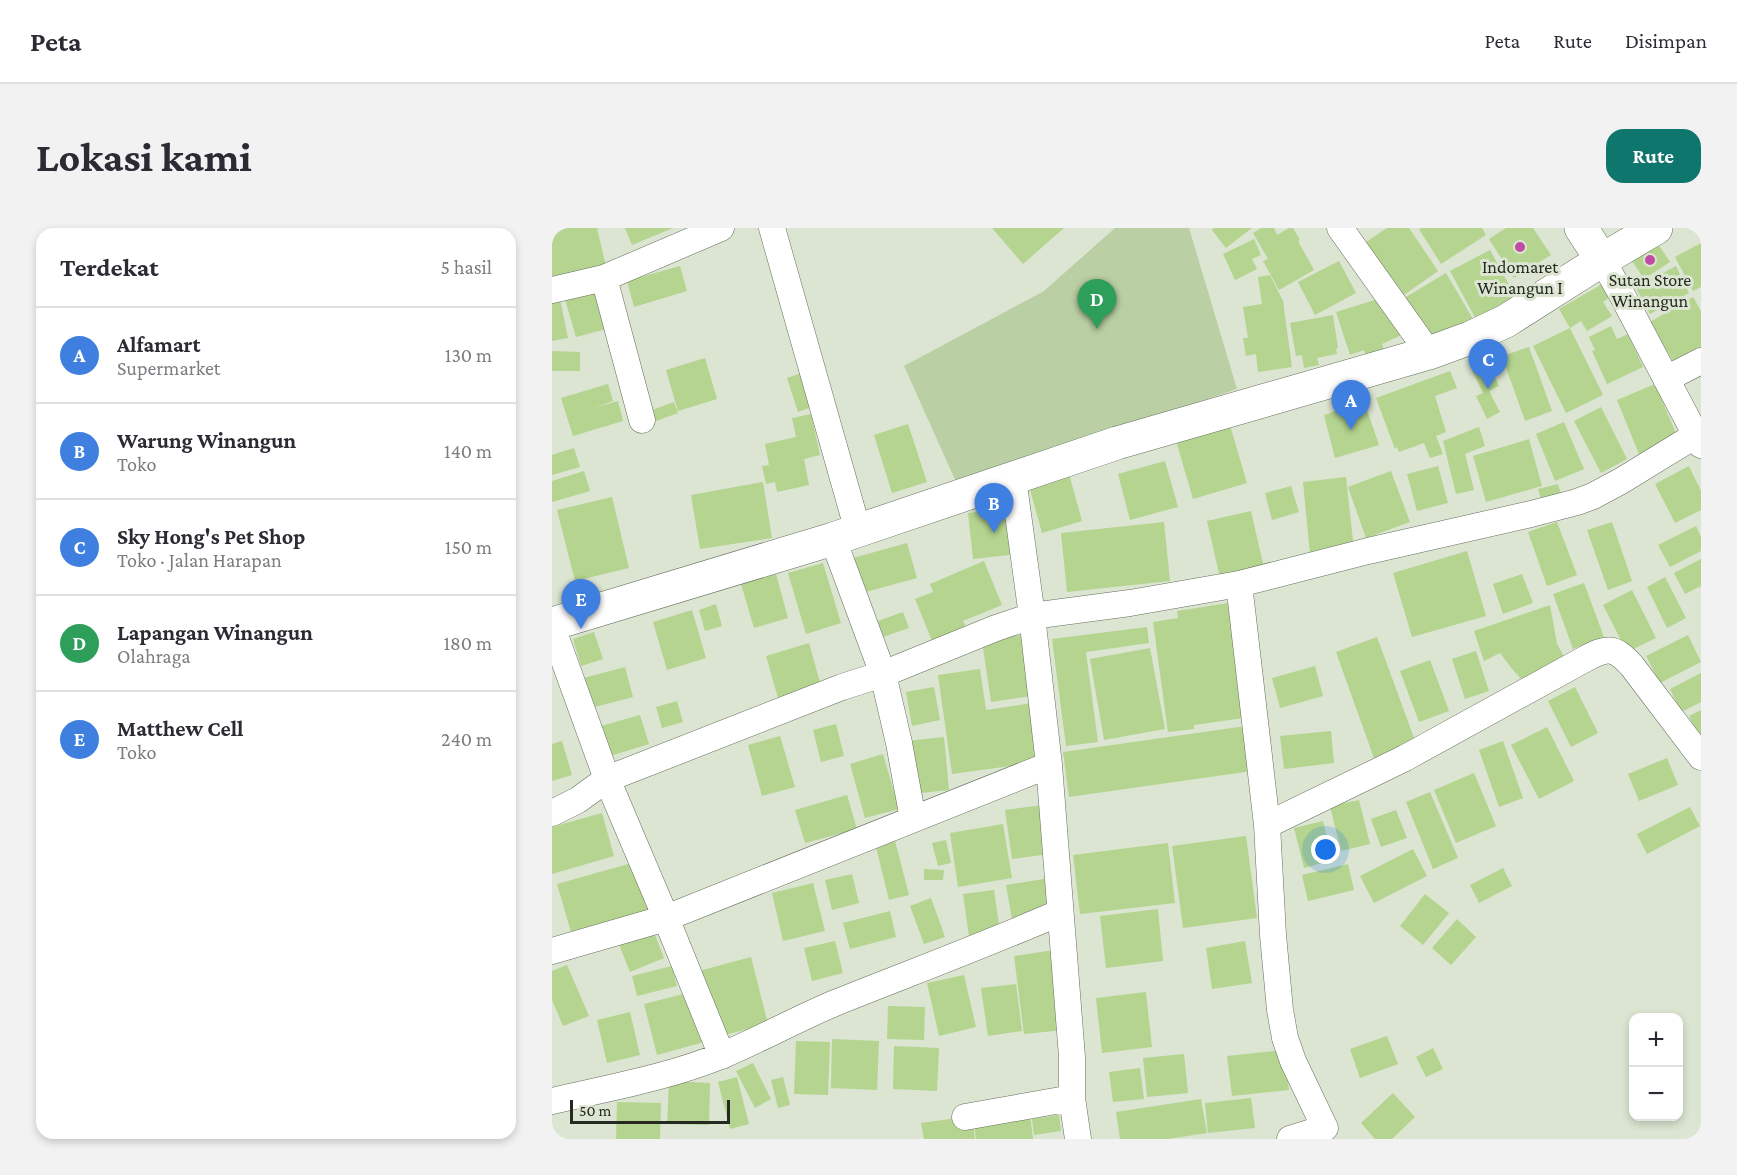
<!DOCTYPE html>
<html lang="id">
<meta charset="utf-8">
<style>
:root{--surface:#fff;--page:#f2f2f3;--text:#2b2b33;--muted:#7c7c81;--line:#e1e1e2;--accent:#0f766e}
body{margin:0;font-family:"Crimson Pro",serif;background:var(--page);color:var(--text)}
.controls{position:absolute;right:18px;bottom:18px;display:grid;overflow:hidden;border-radius:12px;box-shadow:0 3px 9px #0003}
.controls button{width:54px;height:54px;display:grid;place-items:center;padding:0;border:0;border-bottom:2px solid var(--line);background:var(--surface);color:var(--text);font:30px sans-serif}
.scale{position:absolute;left:18px;bottom:15px;width:160px;box-sizing:border-box;padding-left:6px;border:3px solid #252921;border-top:0;font-size:16px;line-height:21px;white-space:nowrap;color:#252921;-webkit-text-stroke:4px #dbe5d1;paint-order:stroke}
.you{position:absolute;left:774px;top:622px;width:21px;height:21px;margin:-15px;border:4px solid #fff;border-radius:50%;background:#1a73e8;box-shadow:0 0 0 9px #1a73e833}
.badge{display:grid;place-items:center;width:39px;height:39px;border-radius:50%;background:var(--accent);color:#fff;font-size:20px;font-weight:700}
.pin{position:absolute;translate:-50% -50px;filter:drop-shadow(0 2px 3px #0008)}
.pin::after{content:'';position:absolute;top:32px;width:21px;height:18px;background:inherit;clip-path:polygon(0 0,100% 0,50% 100%)}
.list{margin:0;padding:0;list-style:none}
h2{display:flex;justify-content:space-between;align-items:center;height:78px;margin:0;padding:0 24px;font-size:26px}
h2 small{font-size:20px;font-weight:400;color:var(--muted)}
.list li{display:grid;grid-template-columns:39px 1fr auto;gap:18px;align-items:center;box-sizing:border-box;height:96px;padding:0 24px;border-top:2px solid var(--line)}
.list b{display:block;font-size:22px;white-space:nowrap}
.list p{margin:0;font-size:20px;white-space:nowrap;color:var(--muted)}
.list em{font-size:20px;font-style:normal;color:var(--muted)}
.map{position:relative;flex:none;width:1149px;height:911px;overflow:hidden;border-radius:18px}
header{display:flex;align-items:center;gap:36px;box-sizing:border-box;height:84px;padding:0 30px;background:var(--surface);border-bottom:2px solid var(--line)}
header strong{font-size:28px}
nav{display:flex;gap:33px;margin-inline-start:auto;font-size:21px}
.intro{display:flex;align-items:center;justify-content:space-between;box-sizing:border-box;height:144px;padding:0 36px}
h1{margin:0;font-size:42px}
.button{padding:15px 27px;border-radius:18px;background:var(--accent);color:#fff;font-size:21px;font-weight:700}
main{display:flex;gap:36px;padding:0 36px}
aside{flex:1;background:var(--surface);border-radius:18px;box-shadow:0 3px 9px #0003}
.map>svg:first-child{display:block}
.green{fill:#bacfa3}
.building{fill:#b4d48f}
.lines{fill:none;stroke-linecap:round;stroke-linejoin:round}
.street-casing{stroke:#656e5c;stroke-width:27}
.secondary-casing{stroke:#656e5c;stroke-width:34}
.street{stroke:#fff;stroke-width:26}
.secondary{stroke:#fff;stroke-width:33}
.poi-dot{fill:#c04ba3;stroke:#dbe5d1;stroke-width:2}
.labels{text-anchor:middle;dominant-baseline:central;stroke-width:6;stroke-linejoin:round;paint-order:stroke}
.poi-label{font-size:18px;fill:#252921;stroke:#dbe5d1}
</style>
<header>
<strong>Peta</strong>
<nav><a>Peta</a><a>Rute</a><a>Disimpan</a></nav>
</header>
<div class="intro"><h1>Lokasi kami</h1><a class="button">Rute</a></div>
<main>
<aside>
<h2>Terdekat<small>5 hasil</small></h2>
<ul class="list">
<li><span class="badge" style="background:#3f7fe0">A</span><div><b>Alfamart</b><p>Supermarket</p></div><em>130 m</em></li>
<li><span class="badge" style="background:#3f7fe0">B</span><div><b>Warung Winangun</b><p>Toko</p></div><em>140 m</em></li>
<li><span class="badge" style="background:#3f7fe0">C</span><div><b>Sky Hong's Pet Shop</b><p>Toko · Jalan Harapan</p></div><em>150 m</em></li>
<li><span class="badge" style="background:#2e9e5b">D</span><div><b>Lapangan Winangun</b><p>Olahraga</p></div><em>180 m</em></li>
<li><span class="badge" style="background:#3f7fe0">E</span><div><b>Matthew Cell</b><p>Toko</p></div><em>240 m</em></li>
</ul>
</aside>
<div class="map">
<svg width="1149" height="911" viewBox="0 0 1149 911">
<rect width="100%" height="100%" fill="#dbe5d1"/>
<path class="green" d="M563 0H637L685 161 405 256 352 138 492 63Z"/>
<path class="building" d="M0 0H45L54 39 0 52Z
M73 0H121L80 17Z
M440 0H512L471 36Z
M662 0H700L674 20 660 2Z
M709 0H722L725 7 737 0H741L748 12 746 13 762 42 727 62 711 33 716 31 701 5Z
M835 0H857L886 43 845 72 808 18Z
M870 0H930L934 7 889 36 867 1Z
M954 0H981L999 27 962 50 937 11Z
M702 11 709 27 700 31 705 41 683 52 671 26Z
M1104 13 1118 34 1092 51 1078 30Z
M1149 15V59L1141 63 1123 29Z
M938 22 967 75 927 97 898 43Z
M787 33 804 65 763 87 746 54Z
M128 38 135 63 82 79 75 53Z
M1124 38 1137 65 1098 86 1084 60Z
M894 45 921 91 879 116 849 72Z
M718 47 731 73 740 139 706 144 704 126 694 128 691 110H696L691 79 710 76 706 49Z
M1052 55 1060 68 1051 74 1060 88 1035 103 1029 93 1018 100 1051 167 1014 185 981 118 1018 100 1007 81Z
M47 58 58 100 24 109 12 68Z
M7 66 16 110 0 113V67Z
M1141 69 1149 83V127L1125 140 1098 94Z
M826 71 854 105 830 116 834 127 816 134 812 122 798 127 784 84Z
M781 87 786 120 784 121 785 126 765 130 767 137 752 140 750 127 744 128 738 95Z
M1059 98 1065 111 1076 106 1091 139 1055 156 1040 123 1043 122 1037 109Z
M977 119 1000 183 973 193 950 128Z
M0 123 28 124V143H0Z
M153 130 165 171 126 183 114 142Z
M936 134 947 158 937 163 948 184 935 191 924 168 931 165 920 142Z
M255 143 266 177 246 184 235 150Z
M898 143 905 160 883 168 894 204 884 208 891 226 878 230 872 215 847 224 845 219 843 221 824 170Z
M56 156 61 173 41 180 66 173 71 193 21 208 9 170Z
M1103 156 1126 210 1087 226 1065 172Z
M812 173 827 217 783 230 772 187Z
M122 174 126 185 104 193 100 182Z
M1049 179 1075 231 1049 245 1022 193Z
M259 186 268 227 252 231 257 257 225 264 223 254 214 256 210 238 217 237 213 216 244 209 240 190Z
M677 194 695 255 641 271 623 209Z
M1012 194 1032 241 1003 253 984 206Z
M356 196 375 254 340 265 322 207Z
M927 199 933 218 913 226 922 262 904 266 891 213Z
M977 211 990 258 934 274 921 228Z
M22 220 28 239 0 247V227Z
M613 233 626 279 578 292 566 246Z
M886 238 896 275 865 283 855 246Z
M1137 238 1149 263V282L1123 295 1103 256Z
M32 243 38 263 0 274V253Z
M839 243 858 294 814 310 796 259Z
M517 246 530 293 490 305 477 258Z
M794 249 802 322 758 326 751 254Z
M211 254 220 310 148 321 139 267Z
M1006 256 1011 273 991 278 986 261Z
M739 258 747 284 720 292 713 265Z
M60 269 77 340 23 353 5 282Z
M462 280 467 326 421 331 416 285Z
M699 283 712 340 668 350 655 293Z
M612 294 618 353 515 364 509 305Z
M1005 294 1025 347 995 358 976 304Z
M1060 294 1080 353 1056 362 1035 302Z
M1144 298 1149 309V323L1118 339 1106 317Z
M355 315 365 350 310 365 301 330Z
M915 323 934 388 860 409 841 345Z
M1149 331V358L1133 366 1122 345Z
M432 333 450 377 411 393 416 404 382 418 363 371 381 364 378 356Z
M271 335 289 395 254 406 236 345Z
M224 346 236 390 202 400 189 356Z
M970 346 981 375 951 386 941 356Z
M1113 349 1134 390 1115 400 1095 359Z
M1032 355 1052 409 1021 421 1001 366Z
M1080 362 1104 410 1075 424 1051 377Z
M683 374 699 489 642 497V501L616 504 601 394 626 390 625 383Z
M164 376 170 398 153 403 147 382Z
M998 377 1005 416 1016 436 975 457 961 442 948 425 932 433 922 403Z
M140 382 154 430 115 442 101 394Z
M351 384 357 400 331 409 326 393Z
M595 399 597 415 534 424 546 514 514 518 500 411Z
M42 404 51 431 29 438 21 411Z
M471 407 480 468 439 474 430 413Z
M1136 407 1149 434 1108 455 1094 428Z
M825 409 865 518 823 533 784 424Z
M257 415 269 458 226 470 214 428Z
M598 420 613 501 552 512 538 431Z
M924 423 937 463 913 471 900 431Z
M878 432 897 483 867 494 848 443Z
M763 438 771 468 728 480 720 450Z
M73 439 81 469 35 481 28 451Z
M428 441 434 482 480 475 488 534 400 546 386 447Z
M1149 445V474L1129 484 1118 461Z
M382 459 388 492 360 498 354 464Z
M1023 459 1046 505 1019 519 996 473Z
M125 473 131 494 110 500 104 479Z
M1149 482V508L1147 509 1137 488Z
M88 487 97 516 58 528 49 498Z
M284 496 292 528 269 534 261 502Z
M701 497 707 542 517 569 511 524Z
M995 499 1022 553 987 571 959 517Z
M779 503 782 535 732 541 728 508Z
M228 508 243 559 210 568 196 517Z
M392 509 397 562 359 566 354 513Z
M10 513 20 547 0 553V516Z
M951 513 971 570 947 579 927 522Z
M331 526 347 581 313 590 298 536Z
M1115 530 1126 557 1087 573 1076 546Z
M922 545 944 598 904 615 882 562Z
M878 564 906 630 881 641 854 574Z
M295 567 305 601 253 615 243 582Z
M807 572 818 616 789 623 778 578Z
M491 577 497 626 460 631 453 582Z
M1138 579 1148 598 1095 626 1085 606Z
M844 582 855 610 829 619 819 591Z
M50 585 62 628 0 646V599Z
M771 593 781 632 752 640 742 600Z
M451 596 460 650 406 659 398 605Z
M694 608 705 690 631 700 620 618Z
M342 609 357 667 337 672 323 615Z
M394 612 399 635 386 638 380 615Z
M616 615 623 675 528 686 521 627Z
M861 621 875 648 822 675 808 648Z
M87 633 101 681 19 704 5 656Z
M796 636 802 662 756 673 750 647Z
M951 640 960 658 927 675 918 657Z
M372 641 392 642 391 652H372Z
M300 646 307 675 280 682 273 652Z
M498 650 503 684 460 691 454 657Z
M261 655 273 703 231 713 220 665Z
M442 662 448 703 417 708 411 666Z
M873 666 897 685 871 717 848 698Z
M379 670 393 709 372 716 358 678Z
M606 681 611 733 554 740 548 688Z
M338 683 344 709 298 721 291 695Z
M905 691 924 709 899 737 880 720Z
M100 699 112 730 78 744 66 714Z
M283 713 291 745 260 753 252 720Z
M693 713 700 755 660 761 654 720Z
M502 722 512 802 472 806 462 728Z
M199 729 216 796 165 809 147 743Z
M15 737 37 788 11 798 0 772V743Z
M120 738 125 758 85 768 80 748Z
M412 747 424 799 387 808 375 755Z
M464 756 470 803 436 808 429 760Z
M139 764 152 814 105 827 92 776Z
M594 764 600 819 550 825 544 770Z
M336 778 373 779 372 812 335 811Z
M78 784 88 827 55 835 45 792Z
M835 808 846 836 808 850 798 821Z
M280 811 327 813 325 862 279 860Z
M244 813 278 814 276 867 242 866Z
M342 818 387 820 385 863 341 861Z
M881 820 891 841 874 849 864 829Z
M732 822 737 862 680 868 675 828Z
M632 826 636 865 595 869 591 830Z
M201 835 219 871 203 880 184 843Z
M588 840 592 871 561 874 557 844Z
M185 849 197 896 178 901 166 854Z
M231 849 238 877 226 880 219 852Z
M117 853 158 855 157 897 115 896Z
M841 865 863 889 840 911H823L809 895Z
M699 870 703 900 656 905 653 875Z
M649 871 655 905 616 911H568L564 884Z
M65 874 109 875 108 911H64Z
M478 887 481 911H424L422 895Z
M507 887 509 903 482 907 480 891Z
M420 888 423 911H372L369 895Z"/>
<g class="lines">
<g class="street-casing">
<path id="street" d="M220 0 306 303
M788 0 877 125
M1050 32 1069 65 1149 217
M52 50 169 0
M0 62 52 50 90 192
M1114 151 1149 133
M461 250 480 388 497 537 520 829V870L526 911
M281 311 331 446 347 515 361 591
M687 356 715 597 721 707 728 782 733 810 741 833 773 900 738 911
M0 399 55 551 114 690 170 828
M0 585 26 572 55 551 290 459 331 446 444 400 480 388 578 375 687 356 816 323 979 286 1025 274 1041 268 1069 253 1149 204
M715 597 853 530 1033 431C1055 419 1062 418 1080 438L1149 529
M0 723 114 690 497 537
M0 873C56 860 118 849 171 827 209 811 245 791 283 775 358 745 433 717 507 685
M413 889 520 870"/>
</g>
<g class="secondary-casing">
<path id="secondary" d="M1029 0 1050 32
M0 396 281 311 565 215 877 125 918 110 954 93 1050 32 1104 0"/>
</g>
<use href="#street" class="street"/>
<use href="#secondary" class="secondary"/>
</g>
<g class="poi-dot">
<circle cx="968" cy="19" r="6"/>
<circle cx="1098" cy="32" r="6"/>
</g>
<g class="labels">
<g class="poi-label">
<text x="968" y="39">Indomaret<tspan x="968" dy="21">Winangun I</tspan></text>
<text x="1098" y="52">Sutan Store<tspan x="1098" dy="21">Winangun</tspan></text>
</g>
</g>
</svg>
<div class="controls">
<button>+</button>
<button>−</button>
</div>
<div class="scale">50 m</div>
<div class="you"></div>
<div class="pin badge" style="left:799px;top:202px;background:#3f7fe0">A</div>
<div class="pin badge" style="left:442px;top:305px;background:#3f7fe0">B</div>
<div class="pin badge" style="left:936px;top:161px;background:#3f7fe0">C</div>
<div class="pin badge" style="left:545px;top:101px;background:#2e9e5b">D</div>
<div class="pin badge" style="left:29px;top:401px;background:#3f7fe0">E</div>
</div>
</main>
